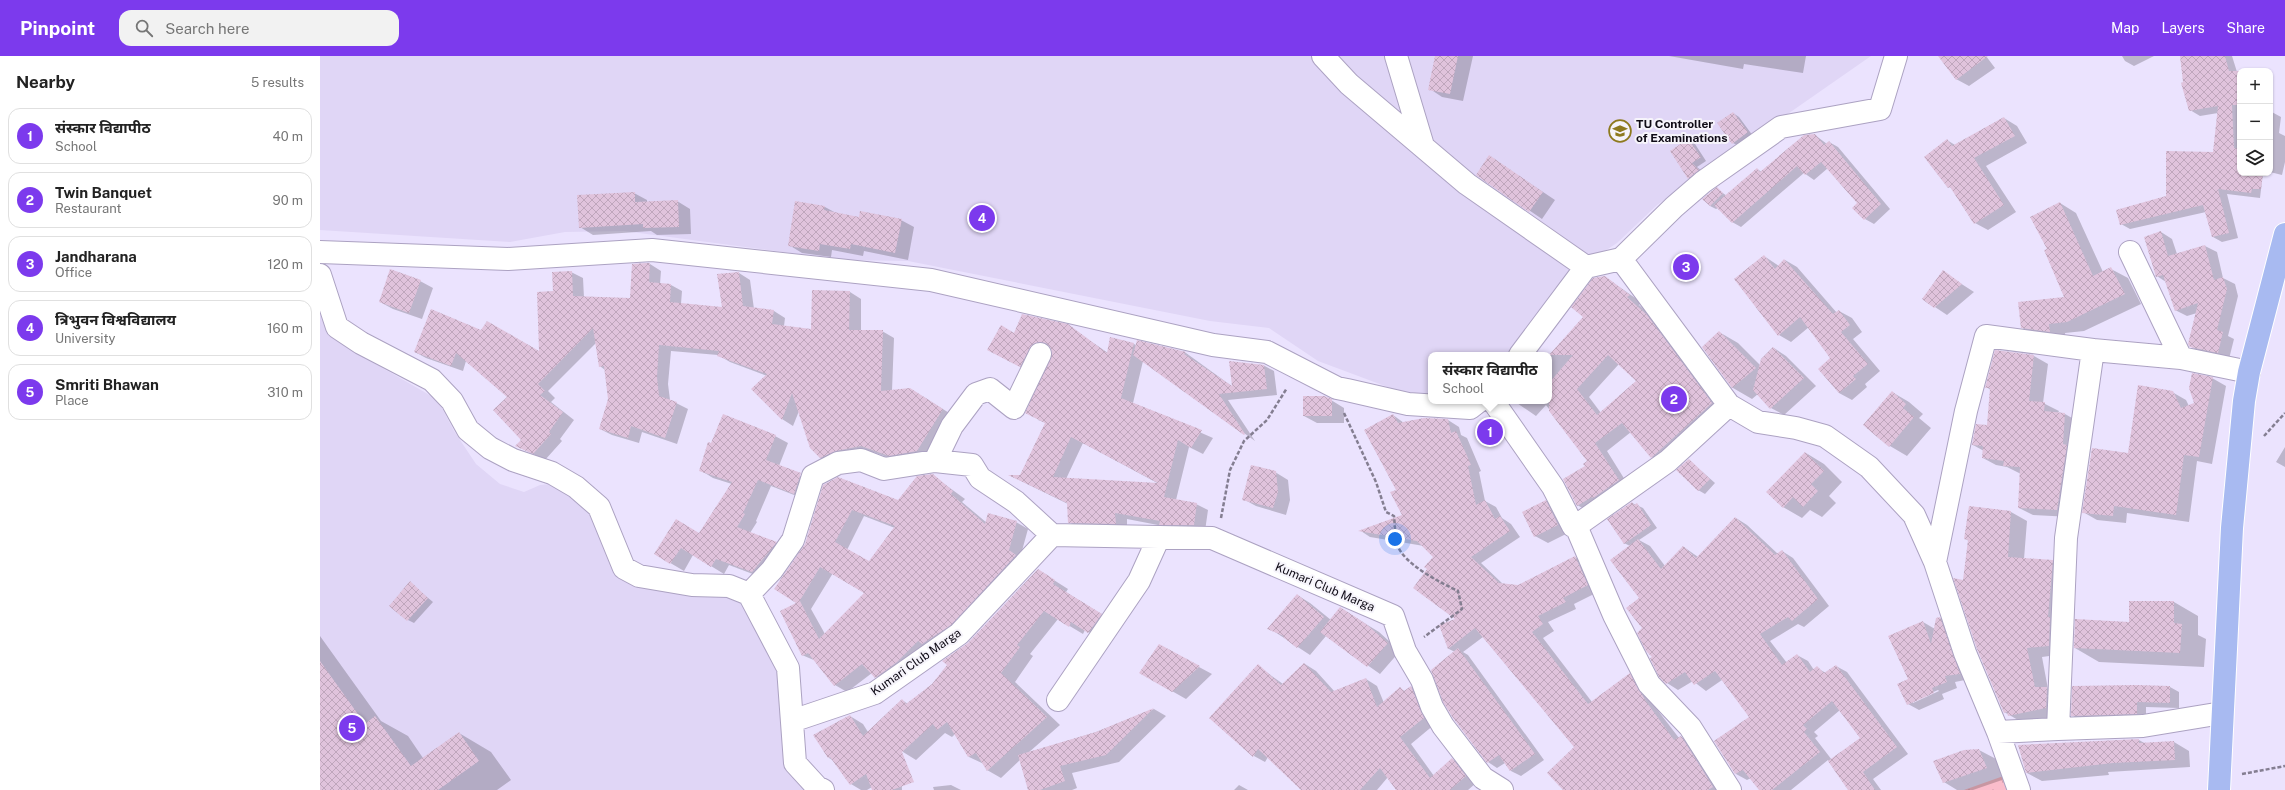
<!DOCTYPE html>
<meta charset="utf-8">
<style>
:root{--surface:#fff;--page:#f2f2f2;--text:#222;--muted:#767676;--line:#e0e0e0;--accent:#7c3aed}
body{margin:0;font-family:"Public Sans","Noto Sans Devanagari",sans-serif;background:var(--page);color:var(--text)}
.controls{position:absolute;right:12px;top:12px;display:grid;overflow:hidden;border-radius:8px;box-shadow:0 1px 3px #0004}
.controls button{width:36px;height:36px;display:grid;place-items:center;padding:0;border:0;border-bottom:1px solid var(--line);background:var(--surface);color:var(--text);font:20px sans-serif}
.you{position:absolute;left:1075px;top:483px;width:14px;height:14px;margin:-10px;border:3px solid #fff;border-radius:50%;background:#1a73e8;box-shadow:0 0 0 6px #1a73e833}
.badge{display:grid;place-items:center;width:26px;height:26px;border-radius:50%;background:var(--accent);color:#fff;font-size:13px;font-weight:700}
.pin{position:absolute;translate:-50% -50%;border:2px solid #fff;box-shadow:0 1px 4px #0006}
.popup{position:absolute;left:1108px;top:296px;width:124px;height:52px;box-sizing:border-box;display:grid;place-content:center;border-radius:8px;background:var(--surface);filter:drop-shadow(0 1px 3px #0005);font-size:13px;white-space:nowrap;color:var(--muted)}
.popup b{font-size:15px;color:var(--text)}
.popup::after{content:'';position:absolute;left:50%;top:100%;margin-left:-8px;border:8px solid transparent;border-top-color:var(--surface)}
.list{margin:0;padding:0;list-style:none}
h2{display:flex;justify-content:space-between;align-items:center;height:52px;margin:0;padding:0 16px;font-size:17px}
h2 small{font-size:13px;font-weight:400;color:var(--muted)}
.list li{display:grid;grid-template-columns:26px 1fr auto;gap:12px;align-items:center;box-sizing:border-box;height:56px;margin:0 8px 8px;padding:0 8px;border:1px solid var(--line);border-radius:12px}
.list b{display:block;font-size:15px;white-space:nowrap}
.list p{margin:0;font-size:13px;white-space:nowrap;color:var(--muted)}
.list em{font-size:13px;font-style:normal;color:var(--muted)}
.icon{flex:none;width:22px;height:22px;fill:none;stroke:currentColor;stroke-width:2;stroke-linecap:round;stroke-linejoin:round}
.map{position:relative;flex:none;width:1965px;height:734px;overflow:hidden}
header{display:flex;align-items:center;gap:24px;box-sizing:border-box;height:56px;padding:0 20px;background:var(--accent);color:#fff}
header strong{font-size:19px}
nav{display:flex;gap:22px;margin-inline-start:auto;font-size:14px}
.search{width:280px;height:36px;background:var(--page);display:flex;align-items:center;gap:10px;box-sizing:border-box;padding:0 14px;border-radius:12px;color:var(--muted);font-size:15px}
main{display:flex}
aside{flex:1;background:var(--surface)}
.map>svg:first-child{display:block}
.built{fill:#e0d6f6}
.grass{fill:url(#grass-tufts)}
.shadow{fill:#0003;fill-rule:evenodd}
.building{fill:url(#building-cross-hatch);fill-rule:evenodd}
.lines{fill:none;stroke-linecap:round;stroke-linejoin:round}
.minor-casing{stroke:#aca2c2;stroke-width:24}
.major-casing{stroke:#fff;stroke-width:24}
.path{stroke:#847e91;stroke-width:2.5;stroke-dasharray:4 2;stroke-linecap:butt}
.minor{stroke:#fff;stroke-width:22}
.major{stroke:#a8baf1;stroke-width:22}
.labels{text-anchor:middle;dominant-baseline:central;stroke-width:4;stroke-linejoin:round;paint-order:stroke}
.poi-label{font-size:12px;font-weight:bold;fill:#100c17;stroke:#f6f4fb;text-anchor:start}
.street-label{font-size:12px;fill:#100c17;stroke:#f6f4fb}
</style>
<header>
<strong>Pinpoint</strong>
<div class="search"><svg class="icon" aria-label="search" viewBox="0 0 24 24"><circle cx="10" cy="10" r="6"/><path d="M15 15l6 6"/></svg>Search here</div>
<nav><a>Map</a><a>Layers</a><a>Share</a></nav>
</header>
<main>
<aside>
<h2>Nearby<small>5 results</small></h2>
<ul class="list">
<li><span class="badge">1</span><div><b>संस्कार विद्यापीठ</b><p>School</p></div><em>40 m</em></li>
<li><span class="badge">2</span><div><b>Twin Banquet</b><p>Restaurant</p></div><em>90 m</em></li>
<li><span class="badge">3</span><div><b>Jandharana</b><p>Office</p></div><em>120 m</em></li>
<li><span class="badge">4</span><div><b>त्रिभुवन विश्वविद्यालय</b><p>University</p></div><em>160 m</em></li>
<li><span class="badge">5</span><div><b>Smriti Bhawan</b><p>Place</p></div><em>310 m</em></li>
</ul>
</aside>
<div class="map">
<svg width="1965" height="734" viewBox="0 0 1965 734">
<defs>
<pattern id="grass-tufts" width="24" height="20" patternUnits="userSpaceOnUse"><rect width="24" height="20" fill="#fabccb"/><path d="M3 7l-1-3M5 7V3M7 7l1-3M15 17l-1-3M17 17v-4M19 17l1-3" fill="none" stroke="#d5a0ae"/></pattern>
<pattern id="building-cross-hatch" width="8" height="8" patternUnits="userSpaceOnUse"><rect width="8" height="8" fill="#e0c3dc"/><path d="M0 0l8 8M0 8l8-8" fill="none" stroke="#bfa6bc"/></pattern>
</defs>
<rect width="100%" height="100%" fill="#ebe3fe"/>
<path class="built" d="M0 0H1551L1337 149 1297 187 1253 216 1186 299H1111V340L1073 333 998 305 949 272 890 265 588 205 524 204 304 175 245 176 190 186 0 174Z
M0 237 31 287 54 307 113 341 122 352 134 375 156 408 180 428 204 436 220 429 239 427 258 435 300 506 420 542 456 589 487 734H0Z"/>
<path class="grass" d="M1692 717 1702 734H1644Z"/>
<path class="shadow" d="M1116 0H1153L1143 45 1122 41 1110 33Z
M1349 0H1486L1483 17 1424 8 1423 13Z
M1620 0H1666L1675 12 1649 30 1636 23Z
M1802 0H1834L1814 10 1805 5Z
M1861 0H1912L1917 16H1920V117H1943L1940 142 1907 138 1918 182 1902 186 1893 181 1886 156 1810 173 1801 168 1847 141 1894 97 1898 57 1880 60 1870 54Z
M1950 55 1961 61 1959 77 1965 80V106L1962 119 1950 116Z
M1413 57 1419 61 1433 80 1419 90 1413 87Z
M1684 62 1697 70 1707 87 1666 110 1696 156 1668 174 1655 167 1633 133 1629 131 1627 84 1635 89Z
M1495 79 1507 88 1509 86 1518 91 1570 153 1554 168 1545 163 1534 152 1539 147 1508 112 1494 124 1484 117 1421 171 1412 166 1398 152 1396 153 1390 150 1397 133 1407 140 1437 113 1442 116Z
M1369 84 1375 88 1386 105 1377 111 1384 117 1375 125 1369 122Z
M1169 100 1235 144 1222 163 1157 119Z
M314 137 327 144V146L357 145 370 153 371 178 337 179 331 175 273 179 260 171Z
M1740 147 1756 157 1783 216 1791 213 1808 222 1821 248 1764 275 1745 277 1746 285 1718 281 1701 271 1746 241 1728 193Z
M505 151 516 157 539 162 581 164 594 171 588 204 544 195 543 200 512 194 511 201 482 197 469 189Z
M1841 176 1852 183 1857 198 1885 190 1897 196 1903 222 1915 228 1918 240 1908 280 1914 283 1909 303 1882 297 1870 290 1877 257 1867 260 1855 254 1846 226 1837 220Z
M1444 200 1459 210 1465 204 1477 211 1517 257 1519 255 1532 262 1542 276 1533 283 1560 315 1545 328 1547 331 1532 344 1519 337 1499 313 1511 302 1489 271 1471 286 1459 279 1416 223Z
M330 208 341 215 340 228 351 229 362 235 361 248 403 252 419 217 430 224 434 253 454 255 465 262 464 270 492 275 530 236 541 243V275H562L574 282 572 335 602 340 634 360 609 401 581 406 553 396 528 401 512 408 500 402 479 355 473 370 462 363 447 320 410 306 398 299 351 295 348 328 350 344 368 353 357 388 322 376 319 387 292 379 280 373 289 343 285 314 280 310 276 287 228 335 235 342 231 346 254 364 240 383 242 385 225 404 197 390 202 384 188 341 146 305 143 315 106 302 95 296 161 276 220 297 234 236 251 216 263 222 264 242 311 243Z
M1623 216 1654 236 1627 259 1615 251Z
M1285 221 1321 246 1319 249 1339 267 1404 355 1344 408 1332 401 1311 376 1287 395 1310 432 1270 456 1257 449 1269 406 1226 349 1216 360 1194 345H1229V300L1265 261ZM1299 308 1317 325 1281 357 1269 341Z
M100 225 113 232 102 263 73 253 60 246Z
M747 269 788 297 814 288 817 290 818 286 866 297 913 331 943 309 954 315 957 339 908 344 935 385 823 305 813 347 893 382 883 398 869 391 856 444 876 448 888 454 885 475H852L843 470 807 463V474L761 473 749 466 748 448 691 420H700L726 367 718 364 734 298 732 292 725 294 712 317 680 300 694 278ZM763 387 841 429 746 423Z
M1399 276 1418 287 1440 309 1454 292 1466 300 1496 330 1464 359 1451 352 1438 338 1432 343 1413 332 1383 291Z
M1676 295 1714 300 1728 308 1723 347 1739 355 1738 357 1745 358 1759 366 1751 461 1713 459 1699 452 1701 418 1687 411 1676 409 1663 402 1664 395 1653 389 1668 370 1671 334 1666 331Z
M1892 322 1906 330 1892 408 1877 405 1869 466 1807 457 1806 467 1777 464 1763 456 1809 398 1852 336 1866 344 1869 350 1875 348Z
M1572 336 1589 346 1603 358 1599 362 1611 372 1587 400 1570 390Z
M1011 344 1024 352V367H997L984 360Z
M1073 359 1084 367 1128 364 1139 371 1141 379 1147 382 1161 415 1159 416 1165 445 1176 451 1182 462 1191 468 1200 481 1161 507 1184 529 1198 530 1255 501 1266 508 1278 536 1254 548 1256 553 1228 566 1234 575 1223 582 1272 646 1310 619 1321 625 1336 652 1359 682 1361 681 1372 687 1403 734H1244L1256 691 1163 581 1143 596 1148 599 1224 704 1201 720 1191 715 1185 707 1177 712 1168 706 1135 596 1129 593 1120 570 1137 564 1108 513 1115 501 1104 490 1050 481 1041 475 1083 460 1077 434Z
M455 380 468 387 459 410 493 426 487 444 451 430 436 465 437 466 430 477 469 494 446 523 409 509 404 518 373 499 364 515 335 498 380 478 412 428 393 422 380 414 392 388Z
M1965 391V411L1956 406Z
M1486 397 1504 408 1522 426 1509 440 1516 447 1502 461 1490 454 1482 462 1463 451Z
M1369 404 1395 427 1385 438 1378 434Z
M955 416 968 424 970 444 966 459 936 450 923 443Z
M612 419 645 443 642 446 667 467 696 466 708 473 700 502 643 575 568 628 552 617 527 636 515 629 496 605 482 599 478 548 486 488 504 429 578 445ZM544 460 575 472 549 507 527 494ZM513 517 546 537 505 578 491 553Z
M1226 445 1238 452 1250 476 1228 487 1215 480Z
M1312 447 1323 452 1337 472 1319 484 1330 490 1345 510 1364 491 1378 501 1416 462 1427 469 1458 498 1462 495 1473 502 1509 550 1484 571 1478 568 1450 585 1467 607 1477 599 1488 605 1494 614 1497 612 1506 617 1516 610 1527 616 1588 698 1553 723 1561 734H1530L1508 704 1471 734H1440L1431 722 1427 724 1416 718 1430 661 1402 624 1386 635 1373 625 1358 634 1347 627 1334 601 1323 572 1321 542 1310 490 1304 487ZM1520 654 1541 683 1512 704 1495 682 1498 680 1494 676Z
M1650 451 1691 456 1707 465 1704 503 1732 505 1748 514 1744 598 1722 601 1728 633 1743 641 1742 661 1705 668 1684 656 1644 525 1649 485 1645 483Z
M718 514 748 533 746 536 795 567 783 584 765 574 763 578 738 563 710 598 713 600 695 626 740 669 708 697 776 676 834 653 846 660 799 706 752 717 757 732 752 734H709L700 704 681 722 667 714 664 708 649 701 635 678 632 681 625 677 596 704 583 696 579 686 582 734H553L552 731 547 734H541L531 728 514 705 509 702 530 660 543 668 548 676 582 644 588 648 613 629Z
M90 527 113 546 94 567 88 564Z
M977 539 990 547 1011 564 1020 552 1059 576 1080 595 1060 618 1006 580 990 599 949 572Z
M1854 546 1878 560V579L1886 583 1884 611 1779 606 1755 592Z
M1620 562 1631 568 1650 623 1635 626 1637 632 1622 638 1624 643 1599 654 1588 648 1589 624 1603 566 1615 573ZM1618 634 1619 635 1593 647V645Z
M0 580 61 665 88 680 103 702 139 677 171 696 191 724 177 734H0Z
M839 589 879 611 892 618 866 643 820 617Z
M985 608 996 615 1015 636 1046 623 1057 630 1064 647 1080 633 1085 635 1091 631 1102 637 1115 668 1091 688 1114 720 1132 703 1143 709 1156 727 1148 734H1077L1068 721 1057 734H983L948 701 945 706 934 700 938 610 963 628Z
M1753 631H1850L1859 636V652L1826 651V663L1761 665 1752 659Z
M1819 684 1826 688 1854 686 1869 695 1870 711 1788 716 1789 719 1722 725 1707 717Z
M1659 694 1678 704 1685 723 1653 734H1637L1624 726Z
M631 729 641 734H614L613 731Z
M919 729 928 734H914Z"/>
<path class="building" d="M1115 0H1138L1130 38 1108 34Z
M1618 0H1668L1636 24Z
M1860 0H1905L1909 15H1919L1920 49H1912L1914 92 1920 93V117H1943L1941 133H1932L1931 137 1898 133 1909 177 1892 181 1883 149 1800 169 1796 154 1846 140V95L1893 96 1898 50 1869 55 1861 27 1863 26Z
M1413 56 1428 76 1412 88 1397 67Z
M1684 61 1695 80 1654 102 1684 149 1654 168 1630 131 1628 132 1604 101 1627 83 1632 90Z
M1495 78 1504 89 1509 85 1561 148 1544 164 1532 152 1537 147 1501 106 1485 119 1477 110 1412 167 1394 149 1437 112 1440 116 1484 79Z
M1368 83 1381 101 1372 107 1379 114 1368 123 1350 95Z
M1169 99 1223 136 1209 156 1156 119Z
M1397 131 1403 137 1390 150 1382 143Z
M315 136V146L358 144 359 171 323 172V168L259 172 257 139Z
M475 145 505 150 504 154 539 161 540 155 582 163 575 197 531 188 530 193 500 188 499 195 468 190Z
M1740 146 1773 220 1791 211 1805 238 1747 266 1729 268 1730 276 1701 272 1698 246 1744 241 1724 194 1727 193 1710 161Z
M1841 175 1848 200 1885 189 1894 224 1903 221 1907 233 1897 274 1903 276 1898 297 1870 291 1868 288 1878 247 1855 255 1843 219 1836 221 1824 181Z
M1444 199 1455 213 1464 203 1513 258 1519 254 1530 269 1521 276 1548 308 1533 320 1536 323 1519 337 1498 313 1510 302 1480 261 1458 280 1414 223Z
M326 207H330L329 226 351 228 350 246 402 251 397 218 419 216 423 250 454 254 452 268 491 273 492 234 530 235 529 274H563L561 335 590 332 623 353 597 395 569 400 541 390 516 395 500 402 490 392 472 337 462 364 431 333 447 318 397 300 399 295 339 289 337 321 339 340 357 346 345 382 311 370 308 382 279 373 288 343 284 310 279 311 273 272 218 328 225 335 220 339 243 356 229 376 231 378 213 398 195 390 201 384 173 354 187 341 136 297 131 310 94 296 111 253 161 274 167 265 219 295 217 236 233 235 232 216 252 215 253 240 310 242 312 208Z
M70 213 101 224 89 257 59 246Z
M1623 214 1642 228 1614 252 1602 243Z
M1285 220 1310 239 1307 241 1327 259 1392 347 1331 402 1302 367 1275 387 1299 424 1273 442 1272 441 1257 450 1243 423 1265 410 1263 408 1267 405 1229 355V327L1253 299H1229L1263 261 1251 251 1273 222ZM1288 299 1316 325 1277 359 1257 333Z
M702 258 748 268 787 297 790 281 814 287 801 342 882 374 871 392 858 384 844 441 877 447 874 469H839L840 465 795 457 796 468 748 467 747 447 688 419H700L725 367 705 357 732 297 730 291 726 287 719 286 713 288 700 311 667 294 681 269 694 277ZM751 381 838 427 733 421Z
M1399 275 1436 312 1412 332 1382 291Z
M817 284 866 296 864 298 912 330 909 305 944 309 947 333 899 338 925 378 924 379 813 299Z
M1453 291 1484 322 1450 353 1433 334 1441 303Z
M1675 294 1714 299 1709 345 1725 346 1724 355 1745 357 1743 388 1747 389 1737 454 1698 452 1700 411 1683 410 1684 405 1662 402 1663 390 1652 389 1656 368 1667 369 1670 332H1665Z
M1872 317 1893 321 1879 401 1864 399 1856 459 1794 450 1793 460 1762 457 1772 392 1808 397 1818 329 1853 335 1861 352 1874 347 1869 332Z
M1572 335 1586 348 1583 352 1594 361 1569 391 1543 369Z
M983 340H1004L1012 343V360H983Z
M403 358 456 379 446 404 481 417 474 438 438 424 423 457 425 458 417 471 457 486 432 516 396 503 391 511 361 492 350 508 334 498 356 463 379 477 412 426 379 415 388 386 391 387Z
M1073 358 1078 367 1104 362 1128 363 1131 377 1136 375 1151 409 1148 410 1156 449 1165 444 1175 463 1180 460 1190 475 1151 501 1179 527 1198 529 1255 500 1268 529 1243 542 1246 546 1218 560 1223 568 1212 576 1268 648 1310 617 1325 644 1354 684 1361 680 1393 731 1388 734H1243L1227 717 1254 691 1155 572 1128 593 1119 569 1135 563 1093 532 1107 513 1104 511 1113 501 1097 485 1038 475 1082 459 1070 436 1076 434 1044 374Z
M1485 396 1504 415 1491 428 1498 435 1483 451 1473 441 1463 452 1446 436Z
M1369 403 1390 423 1378 435 1356 414Z
M931 409 956 415 958 436 953 452 922 444Z
M613 418 633 435 631 438 665 468 668 457 697 465 689 494 696 499 631 569 602 588 598 585 577 606 555 622 542 608 514 630 488 597 482 600 460 555 476 547 454 533 485 488 503 429 518 421 578 444 597 420ZM532 454 575 470 549 505 515 486ZM500 511 544 537 499 583 480 545 479 546Z
M1226 444 1238 469 1214 481 1202 456Z
M1312 446 1314 449 1317 447 1331 469 1304 488 1287 463Z
M1649 450 1691 455 1688 501 1733 504 1728 561H1730L1729 590 1707 592 1715 631H1727L1726 652 1688 660 1687 656 1684 657 1657 593 1633 522 1643 524 1648 484 1644 483Z
M1415 461 1455 499 1462 494 1498 543 1472 565 1468 561 1440 578 1462 609 1477 598 1490 616 1497 610 1504 617 1516 609 1577 691 1543 716 1555 734H1528L1508 705 1540 682 1512 645 1483 669 1487 673 1484 676 1500 696 1452 734H1439L1423 714 1415 718 1394 685 1429 661 1395 615 1374 629 1365 616 1346 628 1339 621 1330 602 1332 601 1326 595 1317 577 1322 572 1306 552 1319 542 1290 504 1318 483 1341 513 1363 490 1376 502Z
M718 513 735 524 733 528 782 558 768 577 751 566 749 571 724 555 697 589 700 591 681 617 727 661 667 715 656 697 648 701 627 666 617 674 613 668 582 696 594 726 572 734H552L546 718 530 729 510 701 508 702 493 679 530 659 543 680 582 643 586 648 612 628 627 609 622 605 648 587Z
M90 525 108 542 87 565 69 550Z
M977 538 1004 561 977 592 963 581 964 580 947 573Z
M1809 545H1854V567L1862 568 1860 597 1754 592 1755 563 1809 566Z
M1020 551 1046 568 1068 587 1047 611 1000 576Z
M1620 561 1640 618 1625 620 1627 626 1612 632 1614 637 1587 649 1577 628 1588 623 1568 580 1603 565 1611 588 1616 562Z
M839 588 880 610 852 636 819 617Z
M1138 592 1215 698 1190 715 1179 699 1167 707 1133 662 1123 646 1111 614Z
M0 605 45 668 55 660 91 710 139 676 159 705 118 734H0Z
M984 607 1011 636 1046 622 1057 651 1080 631 1084 635 1091 630 1104 662 1080 681 1110 722 1132 702 1146 720 1130 734H1076L1060 712 1040 734H981L938 693 933 701 889 662 938 608 961 629Z
M1816 629 1850 630V647L1817 646V658L1751 660 1752 630Z
M834 652 786 699 740 710 745 725 720 734H708L698 699 776 676Z
M1819 683V687L1854 685 1855 704 1793 707 1706 717 1698 689Z
M1659 693 1667 712 1623 727 1613 705 1644 694Z"/>
<g class="lines">
<g class="minor-casing">
<path id="minor" d="M1003 0 1029 28 1147 128 1266 211
M1076 0 1103 90
M0 196 188 203 332 194 611 224 893 289 947 296 1017 332 1027 334 1088 348 1150 352 1159 345
M1810 196 1861 302
M1301 203 1354 151 1383 126 1461 71 1560 53 1576 0
M0 219 17 271 41 287 112 324 132 345 148 374 170 392 193 404 232 417 256 431 279 451 304 512 319 520 372 529 409 530 429 538 468 612 475 707 497 731 503 734
M1773 294 1861 302 1929 316
M1200 299 1266 211 1301 203 1409 349
M1173 345 1233 431 1253 470H1256
M615 405 632 370 656 338 670 333 694 352 720 298
M1615 506 1646 355 1666 280 1773 294 1746 482 1738 673 1823 670 1902 657
M429 538 452 514 473 484 493 420 518 407 541 404 564 413 615 405 652 409 660 422 696 446 732 479
M738 644 819 525 839 481
M472 665 555 637 639 578 732 479 892 482 1073 560 1085 595 1102 624 1112 651 1123 670 1163 722 1182 734
M1678 676 1738 673
M1410 734 1370 671 1329 628 1294 559 1256 470 1348 405 1409 349 1438 366 1476 372 1505 380 1549 411 1594 459 1615 506 1645 597 1678 676 1699 734"/>
</g>
<g class="major-casing">
<path id="major" d="M1899 734 1912 472 1924 345 1929 316 1965 178"/>
</g>
<path class="path" d="M1024 357 1056 426 1066 456 1074 460C1075 469 1075 480 1077 488 1083 508 1121 527 1138 535L1142 553 1104 581
M1944 380 1965 357
M901 462 910 414 924 385 947 364 967 332
M1922 718 1965 710"/>
<use href="#minor" class="minor"/>
<use href="#major" class="major"/>
</g>
<defs>
<g id="university-ring" transform="scale(1.15)"><circle r="9.5" fill="#f6f4fb" stroke="#8e7a1f" stroke-width="1.5"/><path d="M0-5L7-2L0 1L-7-2ZM-4 1L0 2.5L4 1V4Q0 6-4 4Z" fill="#8e7a1f"/></g>
</defs>
<g fill-rule="evenodd">
<use href="#university-ring" x="1300" y="75"/>
</g>
<g class="labels">
<g class="poi-label">
<text x="1316" y="68">TU Controller<tspan x="1316" dy="14">of Examinations</tspan></text>
</g>
<g class="street-label">
<text transform="translate(1005 531) rotate(23)">Kumari Club Marga</text>
<text transform="translate(596 606) rotate(-35)">Kumari Club Marga</text>
</g>
</g>
</svg>
<div class="controls">
<button>+</button>
<button>−</button>
<button><svg class="icon" aria-label="layers" viewBox="0 0 24 24"><path d="M12 4l9 5-9 5-9-5zM3 14l9 5 9-5"/></svg></button>
</div>
<div class="you"></div>
<div class="pin badge" style="left:1170px;top:376px">1</div>
<div class="popup"><b>संस्कार विद्यापीठ</b>School</div>
<div class="pin badge" style="left:1354px;top:343px">2</div>
<div class="pin badge" style="left:1366px;top:211px">3</div>
<div class="pin badge" style="left:662px;top:162px">4</div>
<div class="pin badge" style="left:32px;top:672px">5</div>
</div>
</main>
